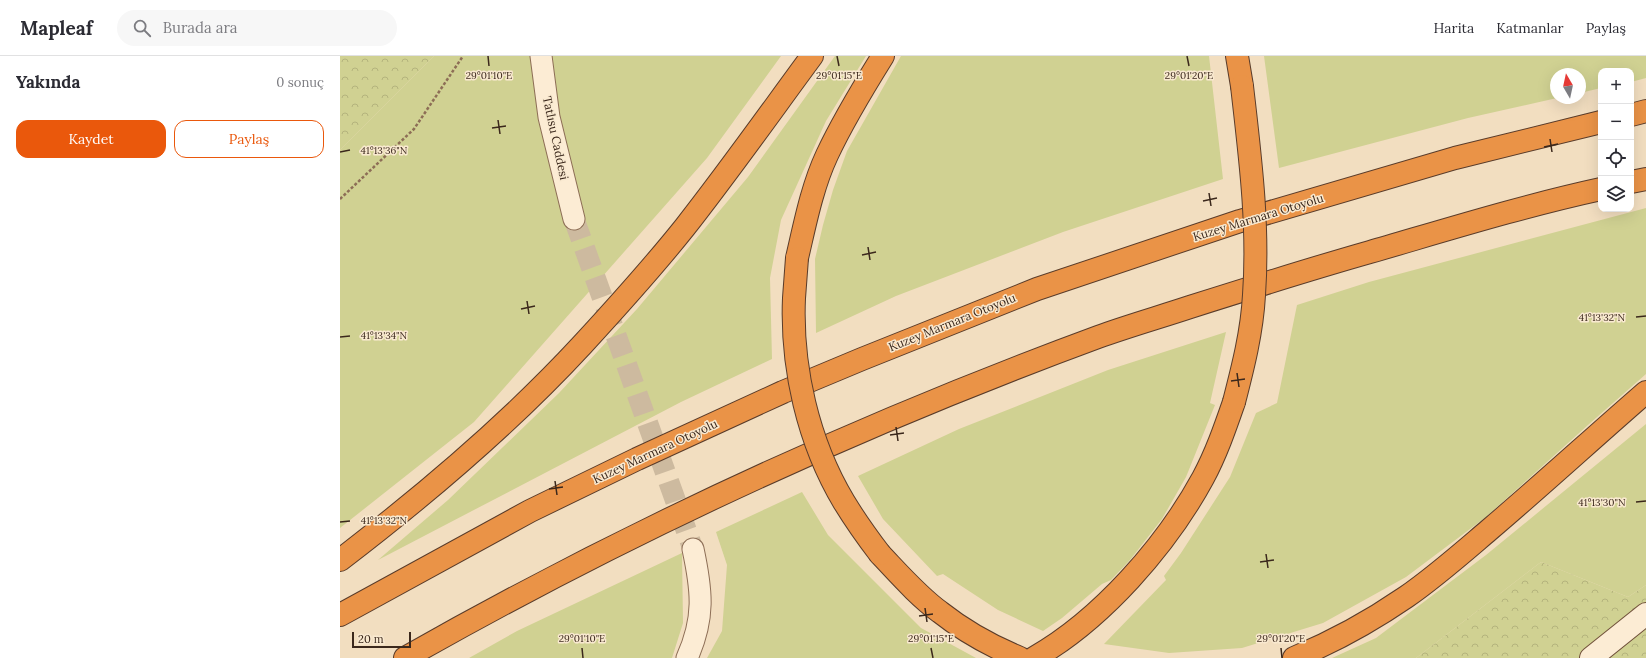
<!DOCTYPE html>
<html lang="tr">
<meta charset="utf-8">
<style>
:root{--surface:#fff;--page:#f7f7f7;--text:#2b2b33;--muted:#7c7c81;--line:#e1e1e2;--accent:#ea580c}
body{margin:0;font-family:Lora,serif;background:var(--page);color:var(--text)}
.controls{position:absolute;right:12px;top:12px;display:grid;overflow:hidden;border-radius:8px;box-shadow:0 4px 16px #0002}
.controls button{width:36px;height:36px;display:grid;place-items:center;padding:0;border:0;border-bottom:1px solid var(--line);background:var(--surface);color:var(--text);font:20px sans-serif}
.compass{position:absolute;left:1210px;top:12px;width:36px;height:36px;border-radius:50%;background:var(--surface);box-shadow:0 4px 16px #0002;rotate:351deg}
.scale{position:absolute;left:12px;bottom:10px;width:59px;box-sizing:border-box;padding-left:4px;border:2px solid #3b281c;border-top:0;font-size:11px;line-height:14px;white-space:nowrap;color:#3b281c;-webkit-text-stroke:3px #f9e9d0;paint-order:stroke}
.list{margin:0;padding:0;list-style:none}
h2{display:flex;justify-content:space-between;align-items:center;height:52px;margin:0;padding:0 16px;font-size:17px}
h2 small{font-size:13px;font-weight:400;color:var(--muted)}
.actions{display:flex;gap:8px;padding:12px 16px}
.actions a{flex:1;padding:9px 0;border:1px solid var(--accent);border-radius:12px;text-align:center;font-size:14px;color:var(--accent)}
.actions .main{background:var(--accent);color:#fff}
.icon{flex:none;width:22px;height:22px;fill:none;stroke:currentColor;stroke-width:2;stroke-linecap:round;stroke-linejoin:round}
.map{position:relative;flex:none;width:1306px;height:602px;overflow:hidden}
header{display:flex;align-items:center;gap:24px;box-sizing:border-box;height:56px;padding:0 20px;background:var(--surface);border-bottom:1px solid var(--line)}
header strong{font-size:19px}
nav{display:flex;gap:22px;margin-inline-start:auto;font-size:14px}
.search{width:280px;height:36px;background:var(--page);display:flex;align-items:center;gap:10px;box-sizing:border-box;padding:0 14px;border-radius:22px;color:var(--muted);font-size:15px}
main{display:flex}
aside{flex:1;background:var(--surface)}
.map>svg:first-child{display:block}
.green{fill:#d0d192}
.forest{fill:url(#forest-crowns)}
.lines{fill:none;stroke-linecap:round;stroke-linejoin:round}
.street-tunnel{stroke:#cdba9f;stroke-width:21;stroke-dasharray:21 10;stroke-linecap:butt}
.street-casing{stroke:#8d6e56;stroke-width:23}
.secondary-casing{stroke:#6f4f39;stroke-width:24}
.highway-casing{stroke:#5a3c2a;stroke-width:24}
.path{stroke:#8d6e56;stroke-width:2.5;stroke-dasharray:3 2;stroke-linecap:butt}
.street{stroke:#fcecd4;stroke-width:21}
.secondary{stroke:#fcecd4;stroke-width:22}
.highway{stroke:#ea9347;stroke-width:22}
.highway-bridge-casing{stroke:#5a3c2a;stroke-width:24;stroke-linecap:butt}
.highway-bridge{stroke:#ea9347;stroke-width:22}
.ticks{fill:none;stroke:#3b281c;stroke-width:1.5}
.labels{text-anchor:middle;dominant-baseline:central;stroke-width:3;stroke-linejoin:round;paint-order:stroke}
.street-label{font-size:12px;fill:#3b281c;stroke:#f9e9d0}
.ticks-label{font-size:10px;text-anchor:middle;fill:#3b281c;stroke:#f9e9d0;stroke-width:3;stroke-linejoin:round;paint-order:stroke}
</style>
<header>
<strong>Mapleaf</strong>
<div class="search"><svg class="icon" aria-label="search" viewBox="0 0 24 24"><circle cx="10" cy="10" r="6"/><path d="M15 15l6 6"/></svg>Burada ara</div>
<nav><a>Harita</a><a>Katmanlar</a><a>Paylaş</a></nav>
</header>
<main>
<aside>
<h2>Yakında<small>0 sonuç</small></h2>
<ul class="list">
</ul>
<div class="actions"><a class="main">Kaydet</a><a>Paylaş</a></div>
</aside>
<div class="map">
<svg width="1306" height="602" viewBox="0 0 1306 602">
<defs>
<pattern id="forest-crowns" width="20" height="18" patternUnits="userSpaceOnUse"><rect width="20" height="18" fill="#d0d192"/><path d="M2 6a3 3 0 1 1 6 0M12 15a3 3 0 1 1 6 0" fill="none" stroke="#b4b37d"/></pattern>
</defs>
<rect width="100%" height="100%" fill="#f2dec0"/>
<path class="green" d="M94 0H441L367 102 134 366 0 472V94Z
M495 0H526L486 65 441 164 430 222 432 303 341 346 38 504 108 444 219 337 297 253 408 121Z
M561 0H869L883 123 723 176 556 240 476 277 475 203 483 169 493 134 507 95Z
M924 0H1306V22L1291 26V15H1261V32L1240 37V18H1216V42H1217L1128 62 939 112Z
M1306 152V318L1248 369 1146 461 1066 521 983 567 902 592 829 597 764 588 826 524 824 520 841 497 890 421 916 357 937 347 957 249 1029 226Z
M886 276 870 347 875 349 846 421 822 463 790 504 771 524 762 528 722 562 703 575 658 554 603 518 597 520 543 463 518 420 619 373 768 314Z
M1306 368V529L1288 541 1201 506 1076 602H992L1036 582 1146 499Z
M462 436 488 479 581 572 636 602H367L382 575 387 509 376 476Z
M342 497 343 567 332 602H129L177 575Z"/>
<path class="forest" d="M0 0H94L0 94Z
M1201 506 1288 541 1306 529V602H1076Z"/>
<g class="lines">
<path class="street-tunnel" d="M234 163 353 493"/>
<g class="street-casing">
<path id="street" d="M201 0 209 61 234 163
M347 602C365 562 362 535 353 493"/>
</g>
<g class="secondary-casing">
<path id="secondary" d="M1251 602 1306 558"/>
</g>
<g class="highway-casing">
<path id="highway" d="M897 0 902 30
M1291 59 1306 55
M1291 126 1306 123
M457 202C465 168 472 131 487 99 503 65 523 32 543 0
M540 498C559 518 578 540 600 556 624 575 651 590 680 602
M0 504C85 439 169 368 242 289 277 251 313 211 345 171 389 115 430 57 472 0
M0 559 190 455 297 403 443 336 522 303 697 233 900 165 1115 102 1261 66
M65 602C287 476 519 369 758 281 788 270 820 261 850 251 910 232 970 213 1030 196 1106 174 1183 150 1261 133
M694 602C761 564 826 490 863 422 876 398 885 372 894 346
M954 602C993 586 1031 565 1066 541 1095 521 1122 497 1149 474 1202 429 1253 382 1306 336"/>
</g>
<path class="path" d="M0 143 74 73 123 0"/>
<use href="#street" class="street"/>
<use href="#secondary" class="secondary"/>
<use href="#highway" class="highway"/>
<g class="highway-bridge-casing">
<path id="highway-bridge" d="M457 202C456 215 455 228 454 242 451 311 468 386 504 446 515 464 527 481 540 498
M894 346C903 311 912 276 914 239 919 169 910 100 902 30"/>
</g>
<use href="#highway-bridge" class="highway-bridge"/>
</g>
<path class="ticks" d="M148 0 149 10M497 0 499 10M847 0 849 10M158 64 160 78M152 72 166 70M1210 83 1212 96M1204 91 1218 88M0 96 10 94M869 137 871 150M863 145 877 142M528 191 530 204M522 199 536 196M187 245 189 258M181 253 195 250M1296 261 1306 260M0 281 10 280M897 317 899 331M891 325 905 323M556 371 558 385M550 379 564 377M215 425 217 439M209 433 223 431M1296 446 1306 445M0 466 10 465M926 498 928 512M920 506 934 504M585 552 587 566M579 560 593 558M242 592 243 602M591 592 593 602M941 592 942 602"/>
<g class="labels">
<g class="street-label">
<text transform="translate(216 82) rotate(78)">Tatlısu Caddesi</text>
<text transform="translate(918 161) rotate(-17)">Kuzey Marmara Otoyolu</text>
<text transform="translate(612 266) rotate(-22)">Kuzey Marmara Otoyolu</text>
<text transform="translate(315 395) rotate(-25)">Kuzey Marmara Otoyolu</text>
</g>
</g>
<g class="ticks-label">
<text x="499" y="23">29°01'15"E</text>
<text x="149" y="23">29°01'10"E</text>
<text x="849" y="23">29°01'20"E</text>
<text x="44" y="98">41°13'36"N</text>
<text x="1262" y="265">41°13'32"N</text>
<text x="44" y="283">41°13'34"N</text>
<text x="1262" y="450">41°13'30"N</text>
<text x="44" y="468">41°13'32"N</text>
<text x="242" y="586">29°01'10"E</text>
<text x="591" y="586">29°01'15"E</text>
<text x="941" y="586">29°01'20"E</text>
</g>
</svg>
<div class="controls">
<button>+</button>
<button>−</button>
<button><svg class="icon" aria-label="locate" viewBox="0 0 24 24"><circle cx="12" cy="12" r="6"/><path d="M12 2v4M12 18v4M2 12h4M18 12h4"/></svg></button>
<button><svg class="icon" aria-label="layers" viewBox="0 0 24 24"><path d="M12 4l9 5-9 5-9-5zM3 14l9 5 9-5"/></svg></button>
</div>
<svg class="compass" viewBox="-18 -18 36 36"><path d="M0-13l5 13h-10z" fill="#e53935"/><path d="M0 13l5-13h-10z" fill="#7c7c81"/></svg>
<div class="scale">20 m</div>
</div>
</main>
